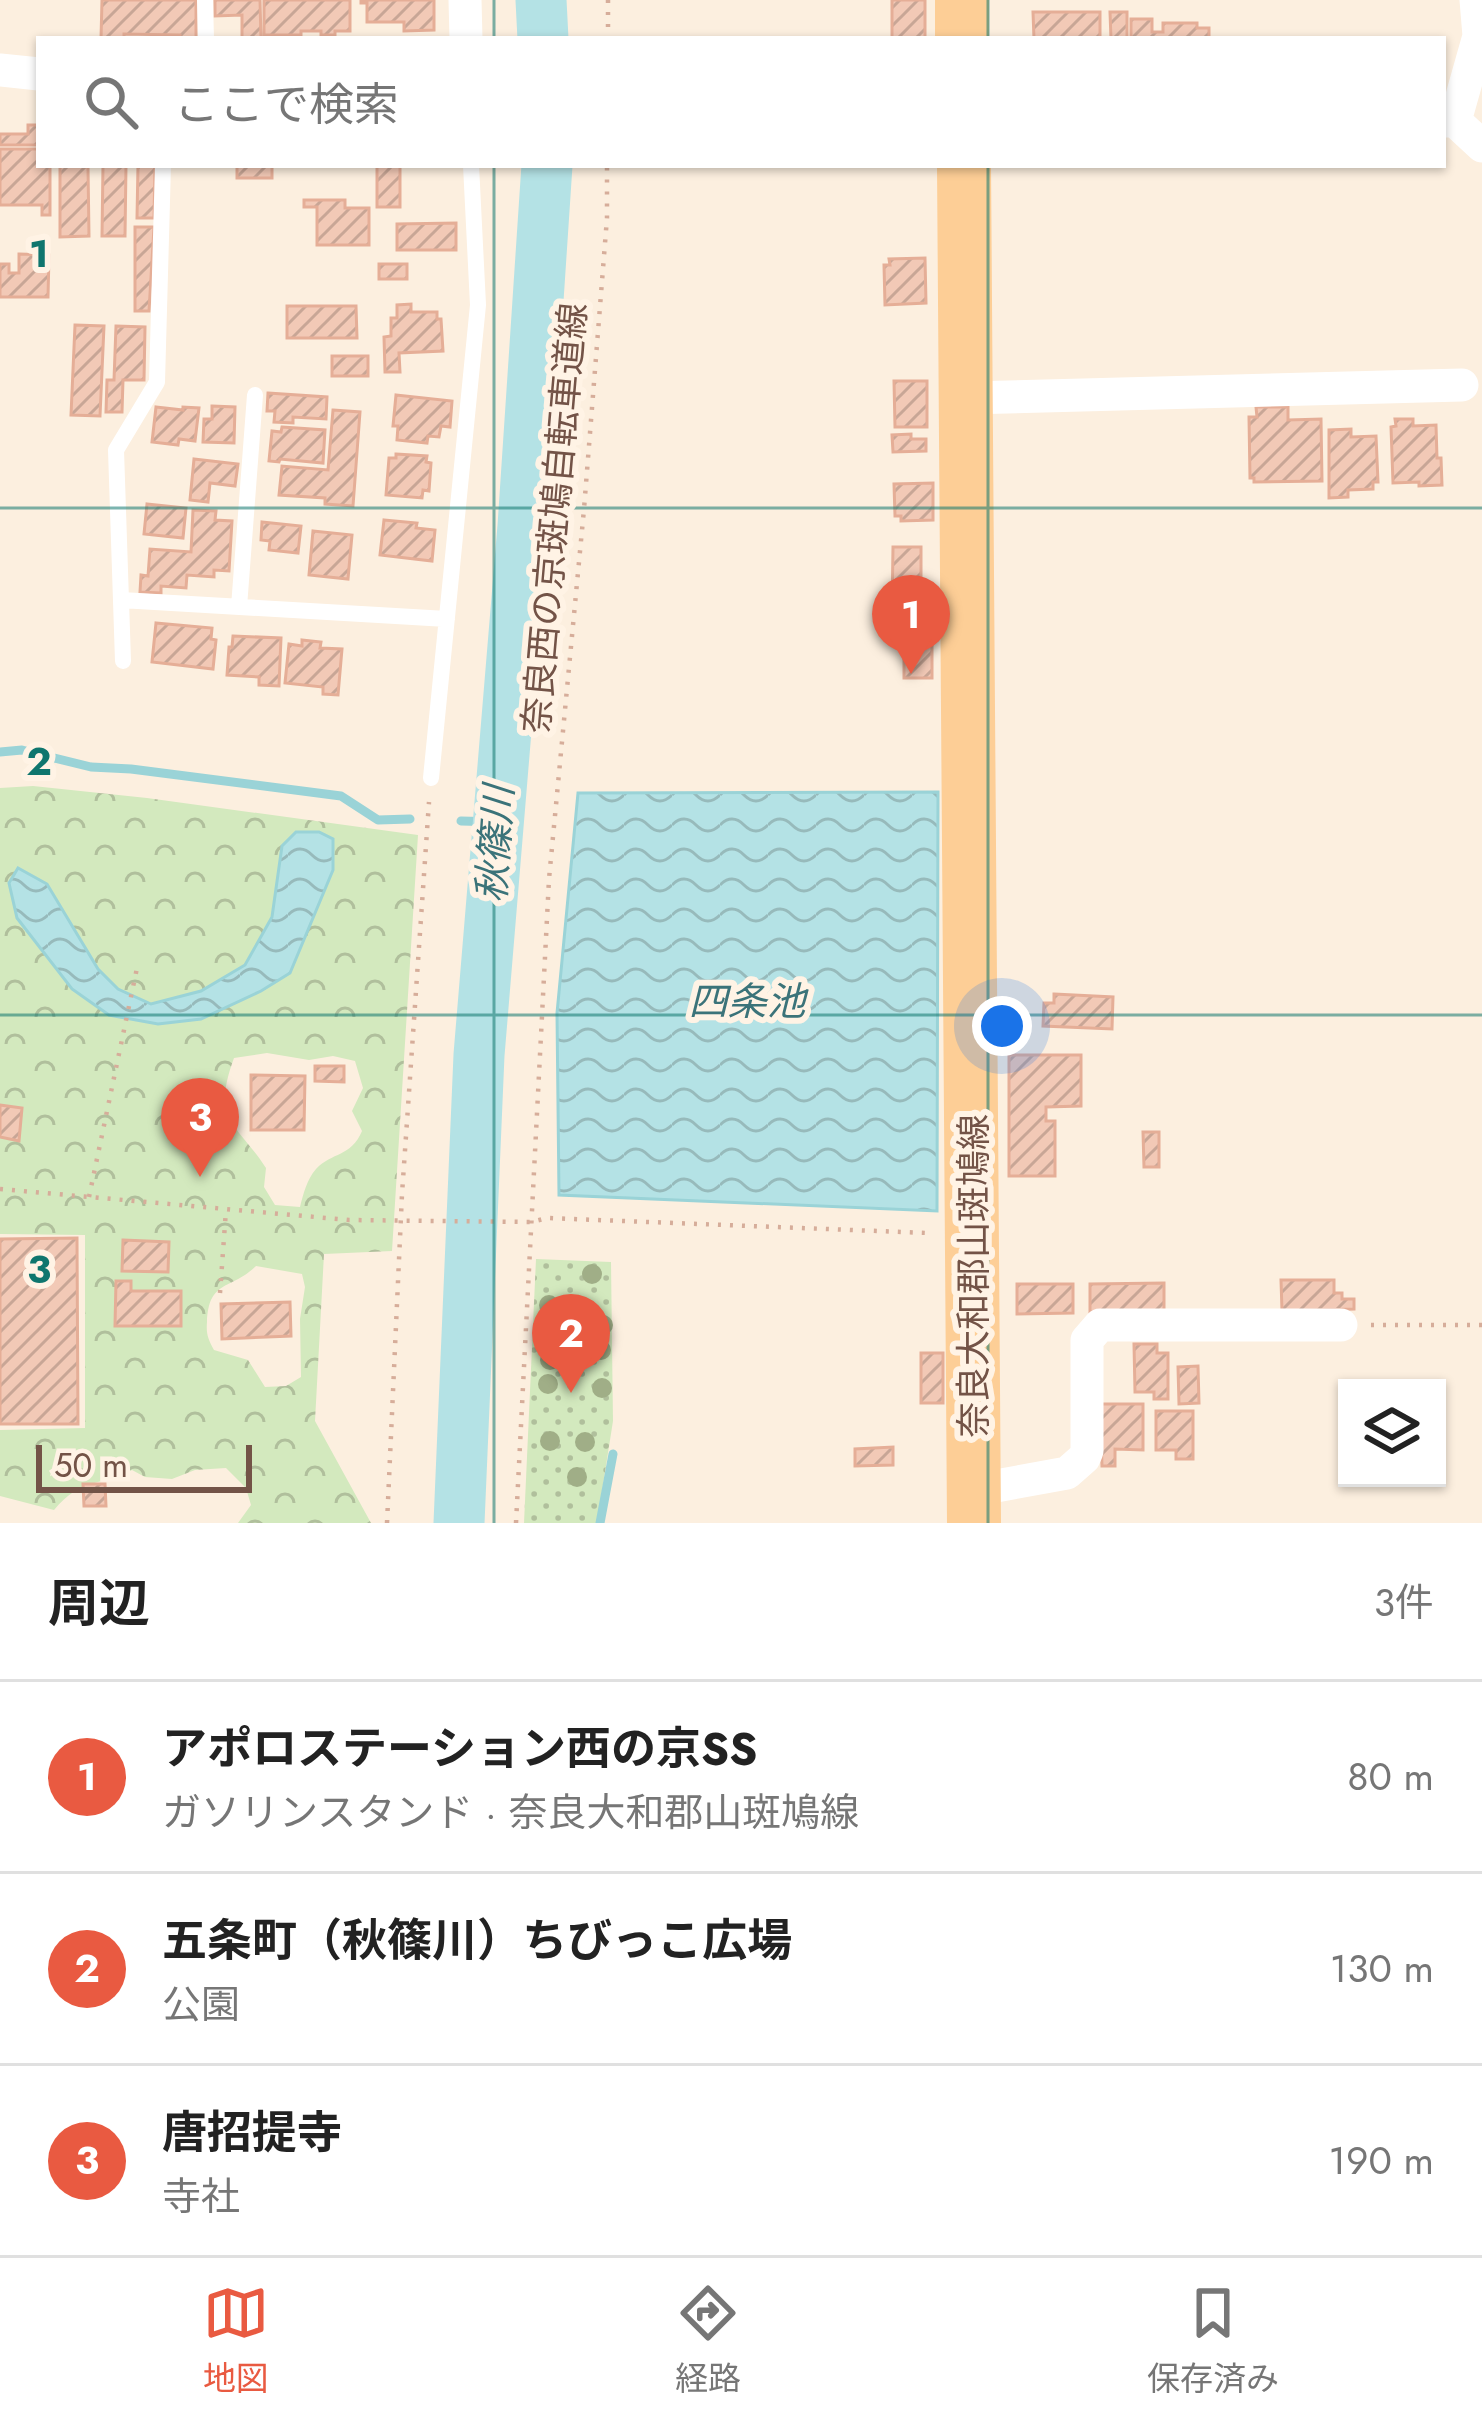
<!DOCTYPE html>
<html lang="ja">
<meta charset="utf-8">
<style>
:root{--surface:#fff;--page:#f6f6f6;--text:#222;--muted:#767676;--line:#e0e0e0;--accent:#e95a41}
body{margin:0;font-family:Jost,"Noto Sans JP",sans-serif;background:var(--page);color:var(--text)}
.controls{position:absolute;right:36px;bottom:36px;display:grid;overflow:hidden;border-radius:0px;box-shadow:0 3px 9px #0004}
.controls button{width:108px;height:108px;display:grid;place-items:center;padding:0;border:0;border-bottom:3px solid var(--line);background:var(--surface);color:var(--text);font:60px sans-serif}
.scale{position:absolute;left:36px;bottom:30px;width:216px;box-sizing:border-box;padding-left:12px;border:6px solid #735347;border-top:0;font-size:33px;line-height:42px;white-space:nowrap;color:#735347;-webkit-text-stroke:9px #fff3e5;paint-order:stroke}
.you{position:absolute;left:1002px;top:1026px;width:42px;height:42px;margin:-30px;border:9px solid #fff;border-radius:50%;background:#1a73e8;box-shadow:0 0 0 18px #1a73e833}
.badge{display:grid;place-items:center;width:78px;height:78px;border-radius:50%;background:var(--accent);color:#fff;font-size:39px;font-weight:700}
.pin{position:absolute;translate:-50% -99px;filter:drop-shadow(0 3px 6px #0008)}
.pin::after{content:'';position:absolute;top:63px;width:42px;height:36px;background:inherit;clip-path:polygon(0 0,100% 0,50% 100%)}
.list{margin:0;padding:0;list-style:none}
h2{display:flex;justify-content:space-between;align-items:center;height:156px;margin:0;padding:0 48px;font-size:51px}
h2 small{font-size:39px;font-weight:400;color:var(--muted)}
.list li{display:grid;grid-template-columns:78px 1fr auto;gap:36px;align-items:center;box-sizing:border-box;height:192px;padding:0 48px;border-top:3px solid var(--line)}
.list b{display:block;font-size:45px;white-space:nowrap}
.list p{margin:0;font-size:39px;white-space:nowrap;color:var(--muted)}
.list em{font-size:39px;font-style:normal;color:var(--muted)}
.icon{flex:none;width:66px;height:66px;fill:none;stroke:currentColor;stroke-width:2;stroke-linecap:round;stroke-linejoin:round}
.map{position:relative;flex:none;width:1482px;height:1523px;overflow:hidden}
.search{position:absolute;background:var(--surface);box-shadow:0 3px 9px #0004;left:36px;right:36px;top:36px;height:132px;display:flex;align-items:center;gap:30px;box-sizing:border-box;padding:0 42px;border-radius:0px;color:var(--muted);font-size:45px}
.sheet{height:732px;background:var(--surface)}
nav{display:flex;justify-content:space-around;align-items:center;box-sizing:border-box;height:168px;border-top:3px solid var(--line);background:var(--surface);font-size:33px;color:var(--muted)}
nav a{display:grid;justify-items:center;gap:6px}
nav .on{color:var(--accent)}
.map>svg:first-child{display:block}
.forest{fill:url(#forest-crowns);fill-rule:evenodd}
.park{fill:url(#park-dots)}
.water{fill:url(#water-waves);stroke:#9ad3d7;stroke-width:3}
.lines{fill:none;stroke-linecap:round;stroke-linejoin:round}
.stream{stroke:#9ad3d7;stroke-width:9}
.river{stroke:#b4e2e5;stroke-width:51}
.building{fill:url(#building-hatch);stroke:#e5ae97;stroke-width:3}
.path{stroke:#d6ad9a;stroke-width:4.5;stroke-dasharray:3 9;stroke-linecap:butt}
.service{stroke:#fff;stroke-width:16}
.minor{stroke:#fff;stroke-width:33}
.primary{stroke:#fdce96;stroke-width:54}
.tree{fill:#a0ae87}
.grid{fill:none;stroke:#0f766e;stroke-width:3;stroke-opacity:0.55}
.labels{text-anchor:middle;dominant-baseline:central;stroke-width:12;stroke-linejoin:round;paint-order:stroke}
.street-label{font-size:36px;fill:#735347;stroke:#fff3e5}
.water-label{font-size:39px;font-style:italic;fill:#3b7379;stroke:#fff3e5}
.grid-label{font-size:39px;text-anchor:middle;font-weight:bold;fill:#0f766e;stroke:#fff3e5;stroke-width:12;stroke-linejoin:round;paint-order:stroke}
</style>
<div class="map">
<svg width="1482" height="1523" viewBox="0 0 1482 1523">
<defs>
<pattern id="forest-crowns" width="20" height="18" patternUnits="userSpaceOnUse" patternTransform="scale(3)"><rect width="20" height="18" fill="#d3e9be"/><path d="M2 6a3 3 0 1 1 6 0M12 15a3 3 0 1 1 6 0" fill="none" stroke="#b0bf9c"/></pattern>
<pattern id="park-dots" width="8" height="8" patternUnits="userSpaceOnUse" patternTransform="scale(3)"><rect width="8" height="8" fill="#d3e9be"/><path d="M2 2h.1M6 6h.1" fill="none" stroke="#b0bf9c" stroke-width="1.8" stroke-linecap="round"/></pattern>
<pattern id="water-waves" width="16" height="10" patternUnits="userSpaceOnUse" patternTransform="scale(3)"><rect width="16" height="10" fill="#b4e2e5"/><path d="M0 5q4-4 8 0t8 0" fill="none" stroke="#97babb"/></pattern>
<pattern id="building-hatch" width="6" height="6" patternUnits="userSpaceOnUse" patternTransform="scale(3)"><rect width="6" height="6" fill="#f2c9b6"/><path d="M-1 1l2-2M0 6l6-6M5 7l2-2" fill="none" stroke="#c8a696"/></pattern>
</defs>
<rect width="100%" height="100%" fill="#fcefdf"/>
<path class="forest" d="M33 786 147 798 418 835 392 1251 324 1254 315 1421 371 1523H238L251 1505 246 1488 226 1468 195 1470 172 1479 145 1477 132 1470C98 1487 82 1477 54 1510L0 1496V1430L85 1428V1235L0 1234V788ZM47 884 98 969 118 989 151 1004 201 991 245 965 272 917 261 991 201 1019 159 1024 109 1015ZM267 1053 309 1060 333 1056 355 1061 363 1088 352 1111 362 1131C351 1157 332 1152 316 1169 307 1179 303 1195 300 1207L275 1205 264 1187 266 1168C236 1122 211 1121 234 1058ZM256 1266 302 1274 305 1287 300 1319 301 1377 286 1386 265 1387 248 1360 214 1350C208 1339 206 1334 207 1322 209 1279 230 1291 256 1266Z"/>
<path class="park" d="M536 1259 611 1262 613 1421 597 1523H524Z"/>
<path class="water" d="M938 792 937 1211 559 1195 557 1013 578 793Z
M296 832H319L333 839V870L290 973 261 991 201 1019 158 1024 109 1015 72 989 17 918 9 883 18 868 47 884 98 969 118 989 151 1004 201 991 245 965 272 917 282 846Z"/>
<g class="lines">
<path class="stream" d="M0 752 22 750 91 767 131 769 341 796 378 820 410 819
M461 821 499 822
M600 1523 613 1454"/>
<path class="river" d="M541 0 543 39
M459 1523 479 1055 523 526 547 165"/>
</g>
<path class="building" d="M102 0H196V39H180V35L124 34V39H101Z
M215 0H260L261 39H242V15L215 16Z
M264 0H350V31H335V35H321V31H301V35H264Z
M361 0H434V30L404 31V22H367V3H361Z
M892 0H925V39H892Z
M1033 12H1100V39H1034Z
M1110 12H1127V39H1111Z
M1131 19H1152V32H1163V23H1197V28H1209V39H1131Z
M28 125H39V145H0V134H28Z
M0 149H39V165H50V215H42V205H0Z
M60 165 88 167 89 236 60 237Z
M103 165H126L125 236H102Z
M138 165H155L154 218H137Z
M237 165H272V178H237Z
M377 165H400V207H377Z
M304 200H345V208H369V245H317V207H304Z
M456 223V250H397V224Z
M135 227H154L149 311H135Z
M19 254 49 255 48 297H0V264H9V273H19Z
M925 258 926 303 885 305 884 265H890L889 259Z
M379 264H407V279H379Z
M411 304V312H437V319H441L443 351 399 353 400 372H385L384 337 391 336V318H397V305Z
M287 306H356L357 338H287Z
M75 325 104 326 100 416 71 415Z
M116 326 145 327 144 380H123L122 412H106L107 380H114Z
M332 356H368V376H332Z
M894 381H927V427H895Z
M268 393 327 397 326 419 293 417V423L274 422 275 411H267Z
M396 395 452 401 450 427 441 426 439 437 428 436 427 443 397 440 398 426H393Z
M212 406 235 407 234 443 203 442 204 419H212Z
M156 407 183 410V407L199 408 195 441 179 439 178 445 152 442Z
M1256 407H1288V420L1321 419 1322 481 1254 482V478H1250L1249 417H1257Z
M333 410 360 412 353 506 325 504V498L279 495 282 466 328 470Z
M1395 419H1413V426L1436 425 1437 458H1441L1442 485 1419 486V482L1393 483 1391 427 1396 426Z
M282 427 325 430 323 463 280 459 279 462 269 461 272 431 281 432Z
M1351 429V437L1376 436 1378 482H1373V489L1348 490V497L1329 498V430Z
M911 434V439H926V451L893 452 892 435Z
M396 454 427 456 426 462 431 463 429 491 423 490 422 498 386 495 389 458H396Z
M194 459 238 464 235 486 210 483 208 502 190 500Z
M933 483V520L901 521V516H895L894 484Z
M147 504 186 508 183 538 144 534Z
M193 510 216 511 215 520 232 521 229 571 214 570V577L187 575 186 588 161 586V593L140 592 141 575 148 576 150 549 191 552Z
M384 520 417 523 416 528 435 530 432 561 380 555Z
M262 522 301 526 298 553 269 550 270 541 261 540Z
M313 531 352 535 348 579 309 575Z
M893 547H921V613L892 612Z
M904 615H932V678H904Z
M156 623 212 628 211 639 216 640 213 669 152 662Z
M233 636 281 638 279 686 259 685V677L227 675 229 647H232Z
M302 640 321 642 320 648 342 649 338 695 323 694V687L285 683 289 644 302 646Z
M1054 994 1113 997 1112 1029 1043 1026 1044 1003H1054Z
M1009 1055H1081V1106L1046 1107V1121H1055V1176H1009Z
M315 1066H344V1082L315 1081Z
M251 1075 305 1076 304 1130H251Z
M0 1105 22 1108 19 1141 0 1137Z
M1143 1132H1159V1167H1144Z
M77 1238 78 1424H0V1239Z
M123 1240 169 1242 168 1272 122 1271Z
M1281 1280H1334V1293H1342V1299H1354V1309L1282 1311Z
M116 1281H131V1291H181V1326H115Z
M1164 1283V1312H1090V1284Z
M1017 1284H1073V1313L1017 1314Z
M290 1302 291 1336 222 1339 221 1304Z
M1134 1344H1157V1353H1168V1399H1154V1392H1135Z
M921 1353H943V1403H921Z
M1198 1366 1199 1403 1179 1404 1178 1367Z
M1100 1404H1143V1450L1115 1449V1466H1102Z
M1156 1411H1193V1459H1176V1450H1156Z
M893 1447V1465L855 1466V1449Z
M83 1484H105L106 1506H84Z"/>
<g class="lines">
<path class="path" d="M608 39V0
M0 1189 349 1220 532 1222 547 1218 928 1233
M89 1197 137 968
M220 1293 226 1210
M1371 1325H1482
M387 1523 402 1194 429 802
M516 1523 549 879 584 509 607 218V165"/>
<path class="service" d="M205 0 206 39
M121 600 447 619
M239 607 255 395
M123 661 116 450 157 382 163 165
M431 778 478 305 471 165"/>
<path class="minor" d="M465 0 466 39
M0 70 39 74
M1443 121H1455L1482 146
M1455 121 1479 36 1476 0
M966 398 1462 385
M974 1490 1067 1473 1084 1458 1087 1451V1340L1100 1325H1341"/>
<path class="primary" d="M962 0V39
M964 165 974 1523"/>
</g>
<g class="tree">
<circle cx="592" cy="1274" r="10"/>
<circle cx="549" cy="1305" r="10"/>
<circle cx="603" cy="1325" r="10"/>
<circle cx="548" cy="1328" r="10"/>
<circle cx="601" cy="1350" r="10"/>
<circle cx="550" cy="1360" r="10"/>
<circle cx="548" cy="1384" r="10"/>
<circle cx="602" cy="1388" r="10"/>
<circle cx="550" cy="1441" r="10"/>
<circle cx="585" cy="1442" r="10"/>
<circle cx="577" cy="1477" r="10"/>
</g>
<path class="grid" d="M494 0V39M988 0V39M494 165V1523M988 165V1523M0 508H1482M0 1015H1482"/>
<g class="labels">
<g class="street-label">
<text transform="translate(554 518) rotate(-85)">奈良西の京斑鳩自転車道線</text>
<text transform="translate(973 1276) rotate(-90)">奈良大和郡山斑鳩線</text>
</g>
<g class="water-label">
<text transform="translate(495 844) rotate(-86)">秋篠川</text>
<text x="747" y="1001">四条池</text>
</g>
</g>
<g class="grid-label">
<text x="39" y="267">1</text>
<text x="39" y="775">2</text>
<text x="39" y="1283">3</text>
</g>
</svg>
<div class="controls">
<button><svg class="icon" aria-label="layers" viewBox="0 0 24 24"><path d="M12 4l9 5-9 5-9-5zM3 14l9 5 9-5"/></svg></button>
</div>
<div class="scale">50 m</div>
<div class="you"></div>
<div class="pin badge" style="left:911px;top:674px">1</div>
<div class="pin badge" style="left:571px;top:1393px">2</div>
<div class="pin badge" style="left:200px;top:1177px">3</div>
<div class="search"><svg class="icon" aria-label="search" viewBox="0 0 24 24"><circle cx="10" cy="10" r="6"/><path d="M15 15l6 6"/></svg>ここで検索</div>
</div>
<section class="sheet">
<h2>周辺<small>3件</small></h2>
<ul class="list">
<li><span class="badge">1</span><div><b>アポロステーション西の京SS</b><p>ガソリンスタンド · 奈良大和郡山斑鳩線</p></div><em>80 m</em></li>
<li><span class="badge">2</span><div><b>五条町（秋篠川）ちびっこ広場</b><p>公園</p></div><em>130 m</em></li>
<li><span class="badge">3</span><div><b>唐招提寺</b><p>寺社</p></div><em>190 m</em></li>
</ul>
</section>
<nav>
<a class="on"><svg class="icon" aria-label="map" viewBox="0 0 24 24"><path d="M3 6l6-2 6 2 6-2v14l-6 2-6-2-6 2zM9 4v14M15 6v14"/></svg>地図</a>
<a><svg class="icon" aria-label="directions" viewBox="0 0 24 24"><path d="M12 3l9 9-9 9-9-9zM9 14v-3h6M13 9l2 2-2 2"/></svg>経路</a>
<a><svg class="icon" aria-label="saved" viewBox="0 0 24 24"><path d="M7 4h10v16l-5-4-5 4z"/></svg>保存済み</a>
</nav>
